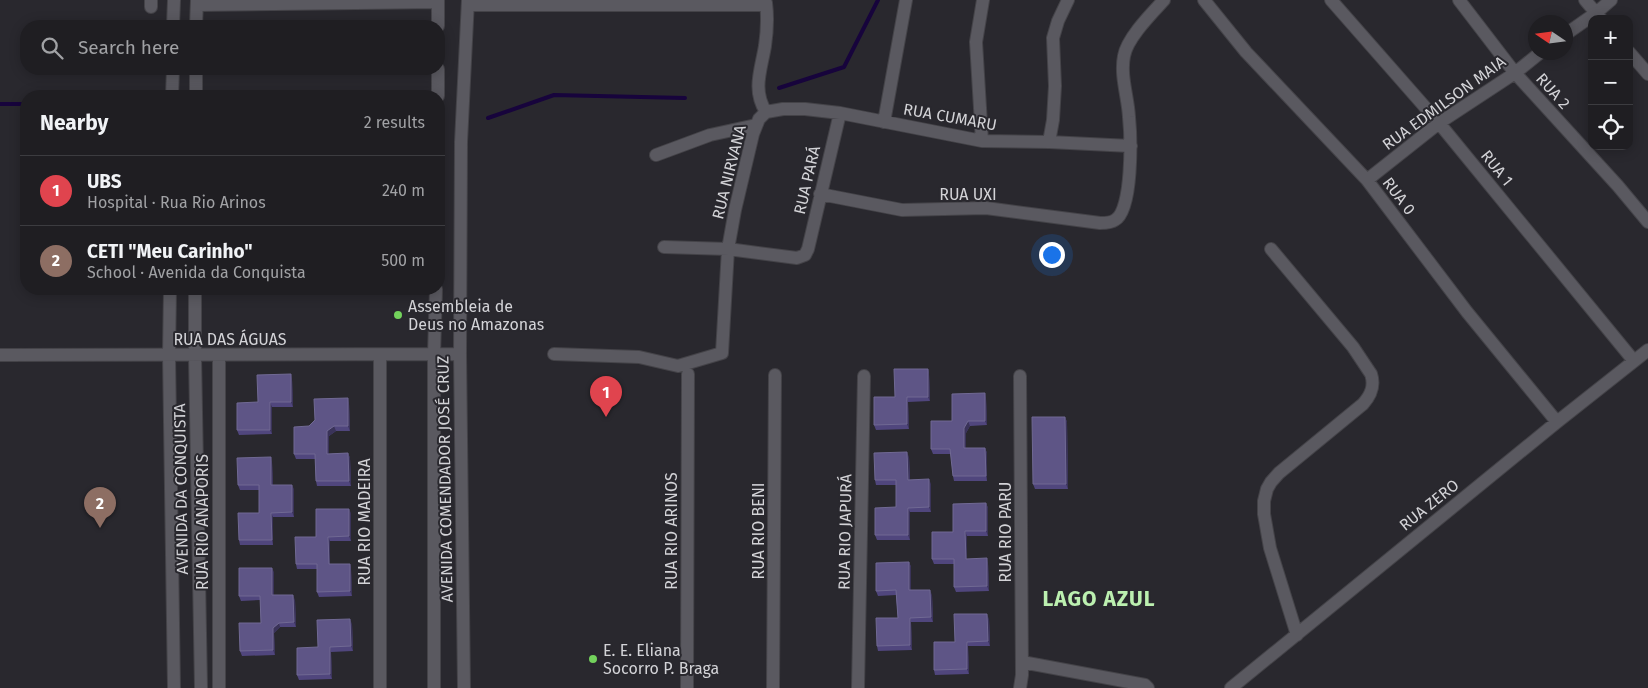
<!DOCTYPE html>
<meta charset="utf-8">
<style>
:root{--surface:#1f1e22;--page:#2c2b2f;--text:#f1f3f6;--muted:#a1a2a5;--line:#3c3c40;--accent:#73d25c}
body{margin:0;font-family:"Fira Sans",sans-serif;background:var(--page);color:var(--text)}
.controls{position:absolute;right:15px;top:15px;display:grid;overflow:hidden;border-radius:10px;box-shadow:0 2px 12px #0003}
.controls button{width:45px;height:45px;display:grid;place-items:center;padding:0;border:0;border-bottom:1px solid var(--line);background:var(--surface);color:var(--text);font:25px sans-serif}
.compass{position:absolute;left:1528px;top:15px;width:45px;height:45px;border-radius:50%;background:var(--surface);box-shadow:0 2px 12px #0003;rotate:283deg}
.you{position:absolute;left:1051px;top:254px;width:18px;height:18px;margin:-12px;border:4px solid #fff;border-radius:50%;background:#1a73e8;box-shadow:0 0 0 8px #1a73e833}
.badge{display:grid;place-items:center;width:32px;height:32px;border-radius:50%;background:var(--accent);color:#fff;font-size:16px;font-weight:700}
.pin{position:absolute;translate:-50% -41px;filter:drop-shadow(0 1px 2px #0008)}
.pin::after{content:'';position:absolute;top:26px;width:18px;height:15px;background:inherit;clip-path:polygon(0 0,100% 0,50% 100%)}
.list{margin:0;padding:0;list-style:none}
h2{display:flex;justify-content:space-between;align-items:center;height:65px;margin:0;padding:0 20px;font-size:21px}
h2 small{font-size:16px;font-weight:400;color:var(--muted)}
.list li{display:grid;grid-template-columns:32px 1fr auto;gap:15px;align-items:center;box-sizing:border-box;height:70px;padding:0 20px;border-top:1px solid var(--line)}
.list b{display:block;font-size:19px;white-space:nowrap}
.list p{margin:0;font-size:16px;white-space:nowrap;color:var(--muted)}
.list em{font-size:16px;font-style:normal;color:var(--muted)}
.icon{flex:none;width:28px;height:28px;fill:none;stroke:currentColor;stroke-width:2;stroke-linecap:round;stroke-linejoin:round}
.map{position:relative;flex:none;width:1648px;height:688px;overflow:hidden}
.search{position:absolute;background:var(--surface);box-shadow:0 2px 12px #0003;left:20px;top:20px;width:425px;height:55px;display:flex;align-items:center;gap:12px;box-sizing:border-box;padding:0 18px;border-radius:20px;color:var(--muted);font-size:19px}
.panel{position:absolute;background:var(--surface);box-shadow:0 2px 12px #0003;left:20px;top:90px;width:425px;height:205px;border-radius:20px}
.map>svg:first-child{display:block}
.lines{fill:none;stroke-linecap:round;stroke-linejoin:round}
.stream{stroke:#17043c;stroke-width:4}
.street-casing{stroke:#444348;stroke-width:14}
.street{stroke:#5a5960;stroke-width:12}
.wall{fill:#50467d}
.shaded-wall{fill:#3a3359}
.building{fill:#5e5586;stroke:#706993}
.poi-dot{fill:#73d25c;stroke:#29282e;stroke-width:2}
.labels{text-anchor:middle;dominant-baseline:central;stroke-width:4;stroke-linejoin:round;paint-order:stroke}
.street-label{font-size:16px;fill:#d3d3d7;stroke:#29282e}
.poi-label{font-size:16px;fill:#d3d3d7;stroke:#29282e;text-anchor:start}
.district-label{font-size:21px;font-weight:bold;letter-spacing:1px;fill:#bcf0b0;stroke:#29282e}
</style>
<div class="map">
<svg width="1648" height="688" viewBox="0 0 1648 688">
<rect width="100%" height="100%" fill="#29282e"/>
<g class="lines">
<path class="stream" d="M779 88 844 67 878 0
M0 104H26
M488 118 554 95 685 98"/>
<g class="street-casing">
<path id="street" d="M1204 0 1246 52 1367 180 1467 312 1557 422
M1331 0 1439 123 1634 361
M1459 0 1515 73 1618 186 1648 222
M1585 0 1601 19
M766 3C768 18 767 32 765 46 761 70 752 90 766 112
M197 5 438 2
M468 5H760L766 3
M151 7V0
M173 26 174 0
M196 26 197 0
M438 26V0
M1566 34 1596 13 1611 0
M1629 52 1648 74
M172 96 173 69
M196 96V69
M438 96V69
M884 122 906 0
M982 141 976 42 983 0
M1049 142 1053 120 1055 86 1053 38 1058 21 1068 0
M656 155 710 135 756 125
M1367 180 1439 123 1515 73 1541 52
M820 194 902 210 986 208 1100 223C1105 223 1111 223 1115 220 1133 210 1131 137 1129 117 1128 97 1120 76 1124 56 1127 38 1152 13 1164 0
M664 247 728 249 797 258 805 255 808 249 840 113
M1271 249 1353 347 1371 374C1375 386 1371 395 1363 404L1279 473 1271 482 1267 489 1264 501V514L1270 548 1297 635
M170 289 169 355 174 688
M195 289V356L201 688
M554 354 639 357 678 366 722 353 728 249 735 210 753 134 759 119 766 112 783 109H805L840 113 982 141 1049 142 1131 146
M0 355 460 354
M219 356V688
M1020 376 1022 675 1020 688
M1022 662 1145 685 1148 688
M380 688V355
M434 688V355L436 289
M464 688 460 354 461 142 468 0
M687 688 688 374
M773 688 775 375
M858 688 864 376
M1231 688 1557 422 1648 350"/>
</g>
<use href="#street" class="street"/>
</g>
<path class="wall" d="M928 369 929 374 930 401 908 402 909 429 876 430 874 425 895 397Z
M292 379 293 407H272V434L239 435 237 430 258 402Z
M986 398 987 425 970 426 966 433V448H985L987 453V481H954L953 476 951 454H933L931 449 952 421Z
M349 403 350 431H336L329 436V454L348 453 350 458 351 486H317L316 481 315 459H296L294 454Z
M1065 417 1067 422 1068 489H1035L1033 484Z
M909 457 910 480 931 484V512H910V540H877L875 535 896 507V485H876L875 480Z
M272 462 273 485 294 489V517H273V545H240L239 540 259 513V490H240L238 485Z
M986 503 988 508V536H967V559L988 563 989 591 956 592 954 587V564H934L932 559 953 532Z
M351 513V541H330V564H350L351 569 352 596 319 597 317 592V569H297L296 564 316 537Z
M909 562 911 567V590L932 595 933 622H911L912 650 878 651 877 646 898 618 896 595 878 596 876 591Z
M274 572V595L295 600 296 627H280L274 633 275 655 242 656 240 651 261 623 260 600 241 601 239 596Z
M989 619 990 646H968L969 674 935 675 934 670 955 642Z
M352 624 353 651 331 652 332 679 299 680 297 675 318 647Z"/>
<path class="shaded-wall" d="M928 369 929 374 930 401 928 397Z
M291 374 292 379 293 407 291 402Z
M985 393 986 398 987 425 985 421Z
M907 397 908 402 909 429 907 424Z
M348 398 349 403 350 431 348 426Z
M270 402 272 407V434L270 430Z
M1065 417 1067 422 1068 489 1066 484Z
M968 421 970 426 966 433V453L964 448V428Z
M334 426 336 431 329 436V459L327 454V431Z
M985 448 987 453V481L986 476Z
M907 452 909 457 910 485 908 480Z
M348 453 350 458 351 486 349 481Z
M271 457 272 462 273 490 271 485Z
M929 479 931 484V512L929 507Z
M292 485 294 489V517L292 512Z
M986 503 988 508V536L986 531Z
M908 508 910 512V540L908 535Z
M349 509 351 513V541L349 536Z
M271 513 273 517V545L272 540Z
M965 531 967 536V564L966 559Z
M328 537 330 541V569L329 564Z
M987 558 988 563 989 591 987 586Z
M909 562 911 567V595L909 590Z
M350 564 351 569 352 596 350 591Z
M272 568 274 572V600L272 595Z
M930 590 932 595 933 622 931 617Z
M293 595 295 600 296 627 294 622Z
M987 614 989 619 990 646 988 641Z
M910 618 911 622 912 650 910 645Z
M350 619 352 624 353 651 351 646Z
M279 623 280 627 274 633 275 655 273 650V628Z
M967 642 968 646 969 674 967 669Z
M330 647 331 652 332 679 330 674Z"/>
<path class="building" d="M894 369H928V397H907V424L874 425V397H895Z
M291 374V402H270V430H237V403L258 402 257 375Z
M985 393V421H968L964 428V448H985L986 476H953L950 449H931V421H952V394Z
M348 398V426H334L327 431V454L348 453 349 481H316L315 454H294V427L309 426 315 420 314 399Z
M1032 417H1065L1066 484H1033Z
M907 452 908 480 929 479V507L908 508V535H875V508L896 507V480H875L874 453Z
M271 457V485H292V512L271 513 272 540H239L238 513H259V485H238L237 458Z
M986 503V531H965L966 559 987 558V586L954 587V559H932V532H953V504Z
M316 509H349V536L328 537 329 564H350V591L317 592V564H296L295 537H316Z
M909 562V590H930L931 617 910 618V645L877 646 876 618H898L896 590 876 591V563Z
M239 568H272V595H293L294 622 279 623 273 628V650L240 651 239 623H261L260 596H239Z
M954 614H987L988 641 967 642V669L934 670V642H955Z
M350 619 351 646 330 647V674L297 675V648L318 647 317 620Z"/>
<g class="poi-dot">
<circle cx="398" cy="315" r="5"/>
<circle cx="593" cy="659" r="5"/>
</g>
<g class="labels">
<g class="street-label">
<text transform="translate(1553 91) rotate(48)">RUA 2</text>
<text transform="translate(1444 103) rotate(-36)">RUA EDMILSON MAIA</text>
<text transform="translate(950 117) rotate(10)">RUA CUMARU</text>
<text transform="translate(1497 168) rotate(51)">RUA 1</text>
<text transform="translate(729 172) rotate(-76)">RUA NIRVANA</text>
<text transform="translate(807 180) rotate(-77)">RUA PARÁ</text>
<text x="968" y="194">RUA UXI</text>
<text transform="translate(1399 196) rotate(53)">RUA 0</text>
<text x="230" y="339">RUA DAS ÁGUAS</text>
<text transform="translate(445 479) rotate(-91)">AVENIDA COMENDADOR JOSÉ CRUZ</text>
<text transform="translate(181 489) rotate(-91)">AVENIDA DA CONQUISTA</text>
<text transform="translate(1429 505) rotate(-39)">RUA ZERO</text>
<text transform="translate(202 522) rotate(-90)">RUA RIO ANAPORIS</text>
<text transform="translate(364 522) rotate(-90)">RUA RIO MADEIRA</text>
<text transform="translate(671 531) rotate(-90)">RUA RIO ARINOS</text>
<text transform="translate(758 531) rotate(-90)">RUA RIO BENI</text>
<text transform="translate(845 532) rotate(-89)">RUA RIO JAPURÁ</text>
<text transform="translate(1005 532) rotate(-90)">RUA RIO PARU</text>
</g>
<g class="poi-label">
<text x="408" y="306">Assembleia de<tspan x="408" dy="18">Deus no Amazonas</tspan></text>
<text x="603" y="650">E. E. Eliana<tspan x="603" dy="18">Socorro P. Braga</tspan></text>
</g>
<g class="district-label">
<text x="1099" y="599">LAGO AZUL</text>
</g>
</g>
</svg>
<div class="controls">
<button>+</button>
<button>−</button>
<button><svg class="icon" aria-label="locate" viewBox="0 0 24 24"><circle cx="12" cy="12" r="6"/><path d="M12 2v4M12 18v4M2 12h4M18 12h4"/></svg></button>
</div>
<svg class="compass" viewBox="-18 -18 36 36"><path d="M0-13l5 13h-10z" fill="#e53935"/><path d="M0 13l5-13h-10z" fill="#a1a2a5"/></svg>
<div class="you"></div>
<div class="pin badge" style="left:606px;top:417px;background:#e0444e">1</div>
<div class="pin badge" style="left:100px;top:528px;background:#8d6e63">2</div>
<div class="search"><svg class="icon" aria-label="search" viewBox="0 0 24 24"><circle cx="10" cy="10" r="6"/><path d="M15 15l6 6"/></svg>Search here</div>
<section class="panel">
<h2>Nearby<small>2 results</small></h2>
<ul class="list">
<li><span class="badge" style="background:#e0444e">1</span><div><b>UBS</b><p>Hospital · Rua Rio Arinos</p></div><em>240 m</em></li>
<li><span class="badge" style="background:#8d6e63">2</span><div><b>CETI &quot;Meu Carinho&quot;</b><p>School · Avenida da Conquista</p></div><em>500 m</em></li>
</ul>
</section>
</div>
